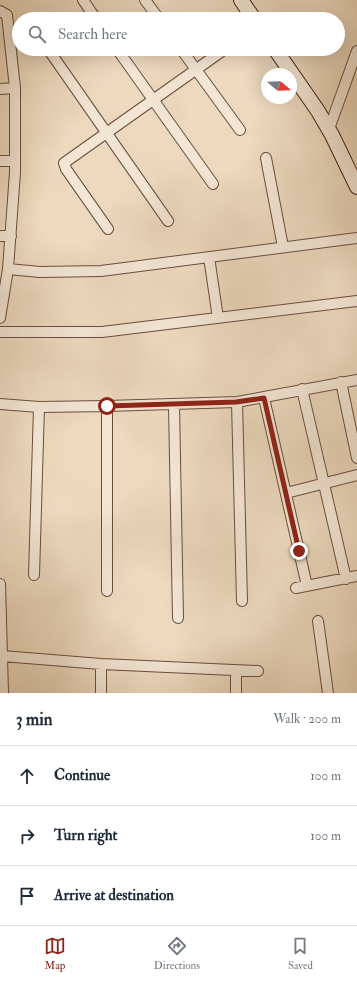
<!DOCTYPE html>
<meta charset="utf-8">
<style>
:root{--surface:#fff;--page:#f6f6f7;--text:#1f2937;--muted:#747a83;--line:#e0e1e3;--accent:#8f2418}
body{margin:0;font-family:"IM FELL Double Pica",serif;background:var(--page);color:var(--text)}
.compass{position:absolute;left:261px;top:68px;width:36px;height:36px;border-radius:50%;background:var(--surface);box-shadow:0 4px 16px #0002;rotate:109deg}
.stop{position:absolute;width:12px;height:12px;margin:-9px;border:3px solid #8f2418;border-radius:50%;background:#fff}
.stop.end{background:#8f2418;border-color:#fff;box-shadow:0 1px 4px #0008}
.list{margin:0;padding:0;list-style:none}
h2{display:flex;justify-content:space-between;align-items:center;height:52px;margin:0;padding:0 16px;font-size:17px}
h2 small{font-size:13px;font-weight:400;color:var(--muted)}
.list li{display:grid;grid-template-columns:26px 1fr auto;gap:12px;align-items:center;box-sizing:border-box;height:60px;padding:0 16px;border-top:1px solid var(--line)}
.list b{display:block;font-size:15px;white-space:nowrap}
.list em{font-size:13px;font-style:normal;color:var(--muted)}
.icon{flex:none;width:22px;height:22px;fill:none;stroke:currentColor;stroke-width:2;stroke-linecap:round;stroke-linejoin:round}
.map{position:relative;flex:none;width:357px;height:693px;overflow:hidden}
.search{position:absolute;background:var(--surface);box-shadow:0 4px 16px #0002;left:12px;right:12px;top:12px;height:44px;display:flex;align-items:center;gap:10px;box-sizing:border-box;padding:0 14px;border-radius:22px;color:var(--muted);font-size:15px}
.sheet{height:232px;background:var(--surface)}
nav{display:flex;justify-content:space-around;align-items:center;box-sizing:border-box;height:56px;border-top:1px solid var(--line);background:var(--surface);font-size:11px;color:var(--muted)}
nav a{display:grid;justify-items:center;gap:2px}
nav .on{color:var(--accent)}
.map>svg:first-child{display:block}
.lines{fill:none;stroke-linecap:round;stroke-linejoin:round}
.street-casing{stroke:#6a4d3c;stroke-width:12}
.secondary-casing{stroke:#3f1e11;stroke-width:16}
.street{stroke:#f3e6d5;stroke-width:10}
.secondary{stroke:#f3e6d5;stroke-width:14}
.route{stroke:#8f2418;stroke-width:5}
</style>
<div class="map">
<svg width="357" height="693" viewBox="0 0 357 693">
<rect width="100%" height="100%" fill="#ecd9be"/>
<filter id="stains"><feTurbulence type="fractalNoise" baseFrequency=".005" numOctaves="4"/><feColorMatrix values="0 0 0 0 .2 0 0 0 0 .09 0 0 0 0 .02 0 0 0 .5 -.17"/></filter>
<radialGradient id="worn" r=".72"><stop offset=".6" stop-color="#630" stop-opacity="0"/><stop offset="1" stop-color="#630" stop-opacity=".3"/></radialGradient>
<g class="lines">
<g class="street-casing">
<path id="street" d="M83 0 96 19
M145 0 159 19
M0 11 7 15 15 88V172L8 269 0 318
M48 49 168 221
M117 49 213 184
M181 49 240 130
M0 89 15 88
M329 129 357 51
M266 158 283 247
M0 161H14
M108 229 66 169 64 163 225 49
M0 236H11
M209 257 218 318
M8 269 40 272 101 271 357 238
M0 332H102L357 301
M341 382 357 458
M302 389 346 579
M264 398 307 586
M237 402 242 601
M0 404 39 407 107 406 237 402 357 380
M174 405 178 618
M107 406V591
M286 493 357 475
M34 575 39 407
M0 584 3 693
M296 588 357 576
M318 621 328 693
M2 656 101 664 258 671
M101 664V693
M236 671V693"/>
</g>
<g class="secondary-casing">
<path id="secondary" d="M241 0 254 19
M275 49 318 111 332 135 357 187"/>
</g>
<use href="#street" class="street"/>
<use href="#secondary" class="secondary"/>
</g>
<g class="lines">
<path class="route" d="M107 406 236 402 264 398 299 551"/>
</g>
<rect width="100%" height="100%" filter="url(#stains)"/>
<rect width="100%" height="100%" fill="url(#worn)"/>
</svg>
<svg class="compass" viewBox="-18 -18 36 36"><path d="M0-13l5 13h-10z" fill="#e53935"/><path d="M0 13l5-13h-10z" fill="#747a83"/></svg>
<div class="stop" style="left:107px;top:406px"></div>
<div class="stop end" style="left:299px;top:551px"></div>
<div class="search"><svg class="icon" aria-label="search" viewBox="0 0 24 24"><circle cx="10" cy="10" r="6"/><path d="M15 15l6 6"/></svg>Search here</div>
</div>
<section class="sheet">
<h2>3 min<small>Walk · 200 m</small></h2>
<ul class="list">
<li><svg class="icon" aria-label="ahead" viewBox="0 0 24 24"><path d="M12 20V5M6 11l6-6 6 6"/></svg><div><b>Continue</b></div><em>100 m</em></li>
<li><svg class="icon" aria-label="right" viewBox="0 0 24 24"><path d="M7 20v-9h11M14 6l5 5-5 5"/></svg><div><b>Turn right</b></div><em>100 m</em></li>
<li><svg class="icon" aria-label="arrive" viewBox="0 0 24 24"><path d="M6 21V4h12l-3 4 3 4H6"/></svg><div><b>Arrive at destination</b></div></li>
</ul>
</section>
<nav>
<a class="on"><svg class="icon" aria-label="map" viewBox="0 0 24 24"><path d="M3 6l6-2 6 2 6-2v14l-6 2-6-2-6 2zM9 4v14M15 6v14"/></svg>Map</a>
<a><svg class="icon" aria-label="directions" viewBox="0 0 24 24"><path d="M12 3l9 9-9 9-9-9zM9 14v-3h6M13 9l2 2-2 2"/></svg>Directions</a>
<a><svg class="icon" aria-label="saved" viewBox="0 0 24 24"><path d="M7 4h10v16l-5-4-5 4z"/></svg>Saved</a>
</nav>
